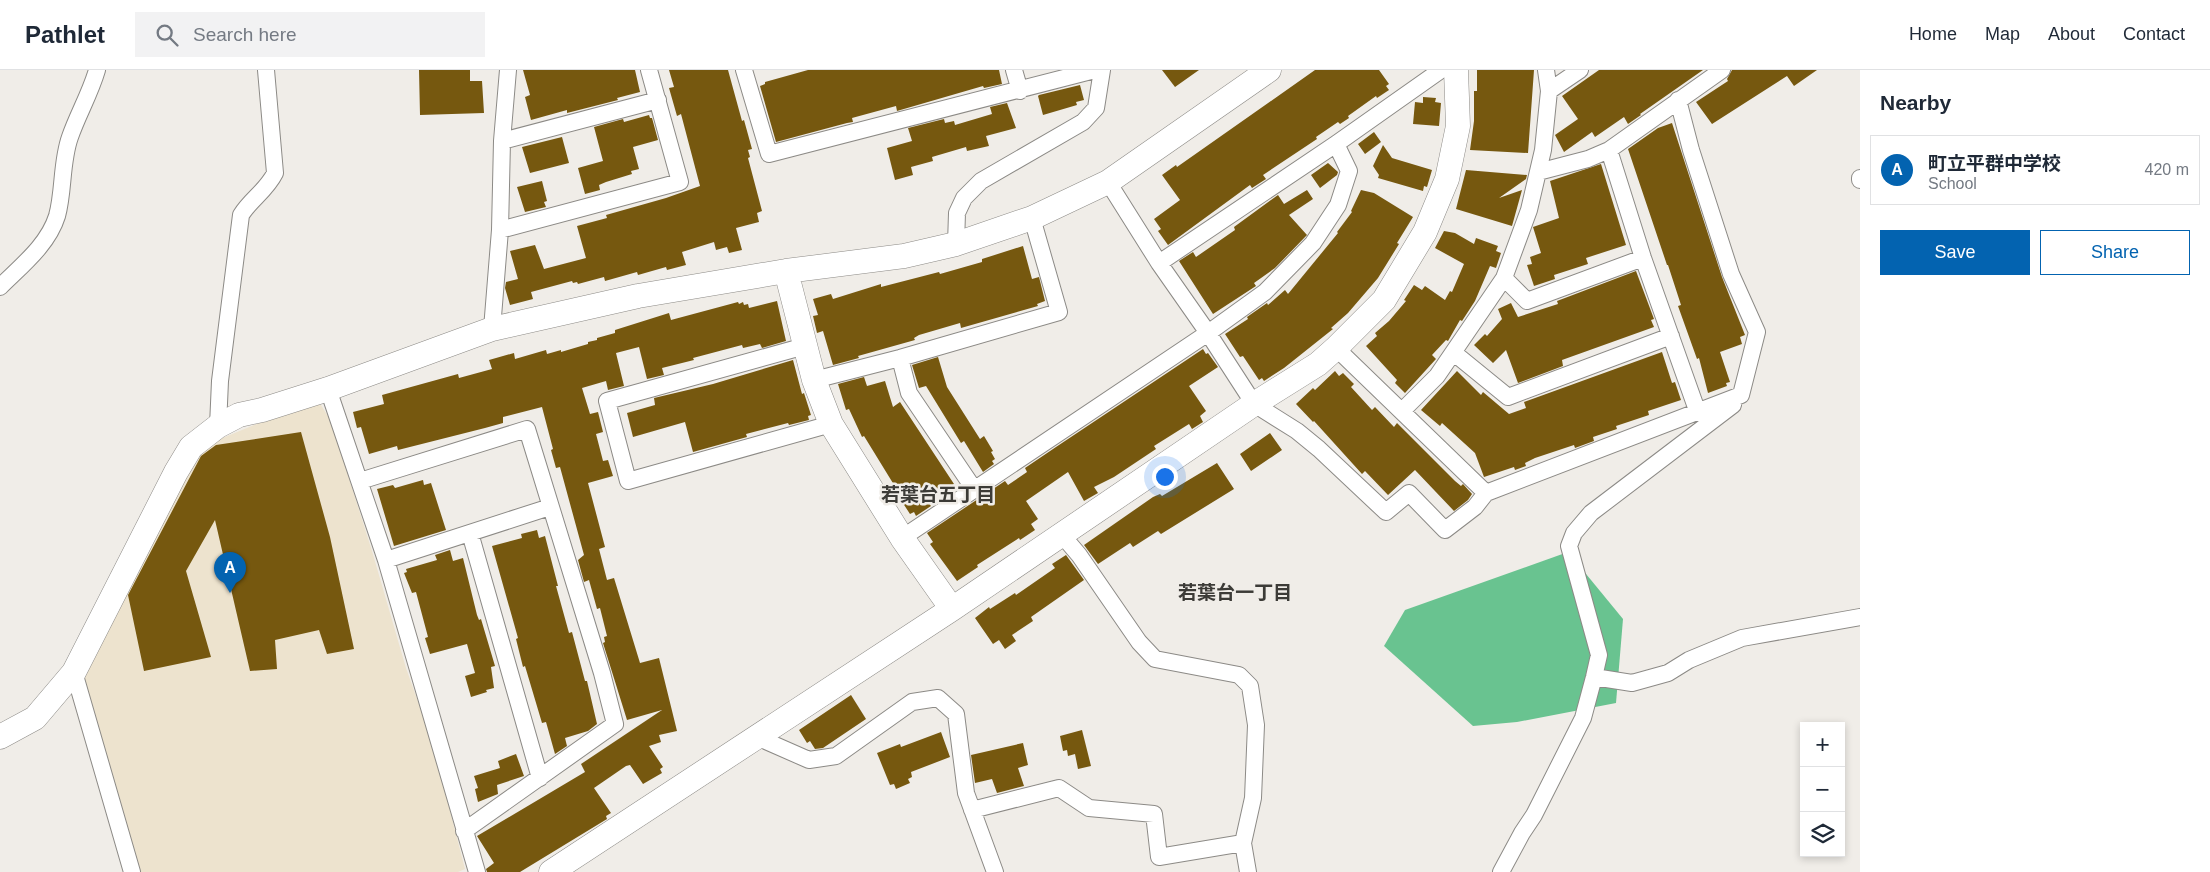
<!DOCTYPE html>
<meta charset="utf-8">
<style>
:root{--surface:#fff;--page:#f2f2f3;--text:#1f2937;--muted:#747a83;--line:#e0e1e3;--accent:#0363b0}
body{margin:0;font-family:Arial,"Noto Sans JP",sans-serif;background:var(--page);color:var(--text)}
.controls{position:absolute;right:15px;bottom:15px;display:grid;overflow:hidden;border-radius:0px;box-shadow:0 2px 8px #0003}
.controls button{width:45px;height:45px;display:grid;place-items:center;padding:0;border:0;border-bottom:1px solid var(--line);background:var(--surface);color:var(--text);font:25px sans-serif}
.you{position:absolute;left:1164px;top:406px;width:18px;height:18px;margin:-12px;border:4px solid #fff;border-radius:50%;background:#1a73e8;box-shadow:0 0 0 8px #1a73e833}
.badge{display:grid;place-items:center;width:32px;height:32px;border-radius:50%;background:var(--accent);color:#fff;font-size:16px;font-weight:700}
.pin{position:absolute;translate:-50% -41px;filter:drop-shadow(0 1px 2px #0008)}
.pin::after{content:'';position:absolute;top:26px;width:18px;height:15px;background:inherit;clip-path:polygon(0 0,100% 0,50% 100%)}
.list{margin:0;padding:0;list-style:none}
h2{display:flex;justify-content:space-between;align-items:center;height:65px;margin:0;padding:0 20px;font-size:21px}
h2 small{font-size:16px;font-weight:400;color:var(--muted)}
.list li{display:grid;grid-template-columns:32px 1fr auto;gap:15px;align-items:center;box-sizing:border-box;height:70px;margin:0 10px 10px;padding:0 10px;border:1px solid var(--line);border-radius:0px}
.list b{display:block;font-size:19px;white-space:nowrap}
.list p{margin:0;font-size:16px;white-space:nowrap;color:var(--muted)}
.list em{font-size:16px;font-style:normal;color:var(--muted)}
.actions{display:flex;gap:10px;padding:15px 20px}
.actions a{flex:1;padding:11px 0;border:1px solid var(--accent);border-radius:0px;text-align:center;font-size:18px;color:var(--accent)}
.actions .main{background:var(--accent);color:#fff}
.icon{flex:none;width:28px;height:28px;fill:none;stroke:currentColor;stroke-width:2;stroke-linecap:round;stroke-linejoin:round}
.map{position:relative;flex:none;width:1860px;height:802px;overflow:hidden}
header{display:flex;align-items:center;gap:30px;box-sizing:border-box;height:70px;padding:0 25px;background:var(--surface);border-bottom:1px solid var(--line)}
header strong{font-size:24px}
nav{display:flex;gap:28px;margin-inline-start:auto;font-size:18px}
.search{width:350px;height:45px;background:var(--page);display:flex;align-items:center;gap:12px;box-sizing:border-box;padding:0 18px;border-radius:0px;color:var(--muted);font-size:19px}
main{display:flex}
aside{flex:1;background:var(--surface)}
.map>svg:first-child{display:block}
.education{fill:#ede3ce}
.forest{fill:#69c390}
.building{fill:#76580f}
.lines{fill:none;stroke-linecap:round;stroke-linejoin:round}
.street-casing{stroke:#8c8a86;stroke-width:18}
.secondary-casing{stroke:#8c8a86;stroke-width:25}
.street{stroke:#fff;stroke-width:16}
.secondary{stroke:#fff;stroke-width:24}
.labels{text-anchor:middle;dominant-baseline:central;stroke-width:5;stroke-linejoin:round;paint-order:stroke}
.neighbourhood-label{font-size:19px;font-weight:bold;fill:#3c3b37;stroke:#f0ede8}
</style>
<header>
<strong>Pathlet</strong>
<div class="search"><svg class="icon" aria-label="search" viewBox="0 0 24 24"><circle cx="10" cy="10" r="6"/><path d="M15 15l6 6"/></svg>Search here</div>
<nav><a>Home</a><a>Map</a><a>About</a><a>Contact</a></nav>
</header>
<main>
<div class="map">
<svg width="1860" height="802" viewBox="0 0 1860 802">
<rect width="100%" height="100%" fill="#f0ede8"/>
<path class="education" d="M303 335H321L331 351 372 481 406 598 432 671 465 799 458 802H136L81 611 100 565 144 492 198 378Z"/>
<path class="forest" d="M1568 482 1623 549 1616 633 1517 652 1473 656 1384 576 1405 540Z"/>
<path class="building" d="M419 0H470V11H482L484 43 420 45Z
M523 0H635L640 22 617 28 618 30 567 43V40L531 50 525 27 530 25Z
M669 0H728L742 51 744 50 752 79 748 80 750 87 748 88 762 141 757 143 759 152 736 158 742 180 729 183 727 177 716 180 714 172 682 182 686 195 667 200 666 197 638 205 637 202 605 211 604 207 578 214 577 212 573 213 572 211 531 222 533 229 510 235 505 218 506 212 518 209 510 181 535 175 544 199 586 188 577 156 607 148 606 145 666 128 700 116 681 44 677 46 669 18 674 17Z
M808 0H999L1002 14 984 18 983 16 897 41 896 36 852 48 853 52 847 53 776 72 760 16 765 14V12Z
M1162 0H1199L1175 17Z
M1315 0H1379L1389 14 1386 16 1389 20 1377 28 1376 26 1348 46 1349 48 1340 54 1338 52 1316 67 1317 69 1263 105 1266 109 1252 118 1250 115 1168 175 1158 161 1161 159 1154 149 1180 130 1162 105 1176 95 1177 97Z
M1477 0H1534L1528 83 1470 80 1474 51V21H1477Z
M1599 0H1703L1640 44 1641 45 1628 54 1624 47 1595 67 1592 62 1564 82 1555 65 1578 49 1562 26Z
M1732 0H1817L1794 16 1787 6 1712 54 1696 32 1728 11 1727 9Z
M1080 15 1084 30 1076 32 1077 35 1043 45 1038 26 1039 25Z
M1423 27 1436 28 1435 32 1441 33 1439 56 1413 54 1415 32 1423 33Z
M1007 33 1016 58 986 66 989 76 967 81 966 77 932 87 933 91 911 97 913 105 895 110 887 78 912 71 908 58 944 49 945 53 954 51 955 55 992 44 990 37Z
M649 45 650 48H652L658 70 633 77 639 99 631 101 632 104 606 112 599 115 600 120 585 124 578 98 603 91 594 57 623 49 624 52Z
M1672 53 1722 207 1745 265 1740 267 1742 274 1720 282 1730 312 1726 313 1727 316 1708 323 1699 288 1697 289 1678 236 1681 235 1668 195H1667L1628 79 1658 58Z
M1374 62 1381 72 1365 84 1358 74Z
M562 67 569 93 530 103 522 77Z
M1383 75 1392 88 1432 100 1427 117 1424 116 1423 121 1378 108 1379 105 1373 96Z
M1328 93 1338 102 1337 105 1320 118 1311 105Z
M1601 94 1626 175 1586 188 1588 194 1554 205 1555 209 1534 216 1527 195 1532 194 1530 187 1541 183 1533 157 1559 148 1550 111Z
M1466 100 1527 105 1526 109 1499 128 1522 120 1512 156 1456 139Z
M542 111 547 131 544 132 546 137 525 142 517 117Z
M1307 120 1313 129 1289 145 1307 165 1275 198 1254 213 1256 216 1213 244 1179 191 1193 182 1196 187 1235 160 1234 157 1278 125 1284 134Z
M1361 120 1374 123 1413 147 1397 173 1399 174 1378 208 1348 243 1331 258 1333 259 1284 298 1264 311 1262 308 1259 310 1243 286 1240 287 1225 264 1248 249 1247 247 1267 233 1268 235 1285 220 1288 224 1338 163 1337 162 1352 142 1351 141Z
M1444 161 1455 163 1474 174 1476 168 1498 176 1496 181 1501 183 1496 198 1490 196 1475 231 1462 251 1460 250 1448 271 1446 270 1432 285 1436 289 1405 323 1395 313 1397 310 1366 276 1377 266 1375 263 1389 251 1406 231 1404 230 1414 215 1422 220 1425 216 1445 230 1450 221 1452 222 1464 194 1435 178Z
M1023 176 1032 209 1039 207 1045 231 1037 234 1038 236 961 258 960 253 919 265 914 268 915 270 858 286 859 288 833 295 823 261 817 263 813 246 818 245 813 229 831 224 833 229 881 214V217L939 202 940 204 982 192V189Z
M1636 201 1654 249 1651 250 1654 257 1562 290 1563 296 1518 313 1506 280 1493 293 1474 275 1485 264 1487 266 1502 249 1498 239 1511 233 1518 247 1558 234 1557 231Z
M777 231 786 271 762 278 760 274 743 278 742 275 693 288 694 290 662 298 664 305 647 309 639 277 616 283 624 316 608 320 606 311 582 318 590 344 598 342 603 362 596 364 603 391 608 390 613 406 588 413 605 477 599 479 607 510 614 508 640 593 659 588 677 661 659 665 661 672 649 676 663 697 660 699 662 703 643 714 630 695 626 696 594 718 611 743 606 746 607 749 520 802H487L486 799 494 793 477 766 585 702 581 694 662 640 627 650 603 573 605 572 604 567 607 566 600 538 597 539 589 510 584 512 578 490 584 485 560 397 556 398 551 380 553 379 542 337 503 347V353L485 358 398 380 397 376 369 384 361 357 357 358 353 342 384 334 382 325 458 304 459 308 492 299 489 290 514 283 515 289 546 280 547 284 561 280V282L588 274V272L597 270V268L615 263V260L669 243 671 250 738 232 739 234 743 232 744 235 748 234 749 238Z
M1203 279 1206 284 1208 283 1218 297 1189 316 1206 341 1200 346 1203 352 1192 359 1189 354 1154 376 1156 379 1114 407 1094 417 1098 423 1084 431 1068 402 1026 431 1038 449 1031 454 1035 460 1020 470 1019 468 977 495 978 497 957 511 930 474 933 472 927 463 1005 411 1008 415 1027 402 1025 398 1056 377Z
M1662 282 1672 313 1675 312 1681 330 1648 341 1649 345 1616 356 1617 359 1593 367 1594 371 1575 378 1574 375 1535 388 1525 393 1526 396 1515 400 1514 397 1484 407 1475 383 1442 353 1440 356 1421 340 1457 301 1481 325 1483 322 1509 344 1526 338 1524 332Z
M938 287 947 317 980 369 984 366 993 381 991 382 995 389 992 391 994 394 983 402 964 371 961 373 926 316 919 318 912 295Z
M793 290 802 324 804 323 811 345 808 346 809 350 789 355 788 353 746 364 747 367 693 382 685 352 633 367 627 343 655 335 654 328 713 314Z
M1335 301 1339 306 1343 303 1354 314 1351 317 1372 340 1375 337 1394 357 1397 353 1455 411 1461 416 1463 414 1472 424 1468 430 1454 441 1415 400 1388 425 1365 401 1362 404 1314 351 1313 352 1296 334 1313 318 1315 320Z
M864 307 867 316 885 311 893 337 900 332 954 414 927 431 931 436 916 446 914 442 910 444 897 424 899 423 864 366 862 367 849 339 846 340 838 314Z
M301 362 330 467 354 579 327 584 319 560 275 570 277 599 250 601 215 450 186 501 211 587 144 601 128 525 201 386 216 375Z
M1270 363 1282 380 1251 401 1240 384Z
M1217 393 1234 419 1161 464 1158 461 1133 477 1130 473 1098 494 1084 475 1153 427 1160 424 1162 426Z
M423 410 424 415 431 413 446 460 394 476 377 419 393 415 395 418Z
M537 460 539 468 545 466 558 516H556L569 563 572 562 585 611H587L597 654 588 661 565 668 567 676 555 684 546 652 542 653 525 596 523 597 516 569 518 568 492 476 522 468 521 464Z
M450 480 453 491 463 488 477 545 479 550 481 549 495 596 491 597 494 618 486 620 487 622 471 627 465 606 475 603 467 574 430 584 425 568 428 567 416 522 412 523 404 503 407 502 406 499 437 490 435 485Z
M1066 485 1084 510 1031 547 1033 551 1012 565 1016 571 1005 579 999 570 993 574 975 548 989 537 990 539 1015 523 1016 525 1055 498 1052 494Z
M851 625 866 649 823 678 815 679 810 671 807 673 799 660Z
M1082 660 1091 696 1078 699 1075 684 1068 686 1067 680 1063 681 1060 666Z
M941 662 950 687 911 702 912 707 908 709 910 713 896 719 894 714 890 715 877 683 900 674 901 677Z
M1023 673 1028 695 1018 698 1024 716 997 723 992 709 975 713 971 685Z
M516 684 524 706 497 715 498 724 478 732 475 719 478 718 474 706 500 698 498 691Z"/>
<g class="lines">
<g class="street-casing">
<path id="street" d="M744 0 769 84 1095 0
M1014 0 1020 21
M1549 21 1580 0
M502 71 658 30
M1609 80 1643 188 1698 343
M1538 102 1588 89 1609 80 1722 0
M1860 108V110
M1108 112 1159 193 1208 263 1254 334 1297 361 1319 379 1386 442 1409 423 1445 460 1475 437 1486 423 1741 325 1757 262 1731 204 1691 80 1678 30
M500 160 680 112 649 0
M956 174 957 143 964 128 981 111 1083 52 1096 38 1102 0
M1159 193 1336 74 1441 0
M1504 208 1527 231 1643 188
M0 217C21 196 48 175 57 146 64 121 61 92 70 67 78 44 90 24 97 0
M492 259 500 160 502 71 508 0
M805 276 607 331 628 411 831 354
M1336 278 1486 423
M1454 283 1508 327 1671 266
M900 288 909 323 974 419
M814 310 900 288 1059 242 1032 148
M328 319 386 490 477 802
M1402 341 1437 306 1504 208 1529 140 1543 80 1549 21 1546 0
M218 356 220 311 241 145C251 129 266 121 275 103L266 0
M360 411 527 359 602 603 615 654 464 761
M470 463 540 708
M1062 465 1079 485 1139 572 1155 589 1239 605 1250 616 1256 655 1253 728 1243 773 1248 802
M902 468 1208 263 1265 222 1313 173 1338 135 1349 101 1336 74
M386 490 550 437
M74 602 132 802
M1594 607 1632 613 1668 603 1689 590 1742 568 1860 547
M759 668 809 690 836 686 912 632 938 628 956 644 966 723 995 802
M972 740 1059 718 1089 738 1154 744 1159 787 1243 773
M1501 802 1522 763 1534 745 1583 648 1594 607 1599 585 1569 476 1574 463 1591 443 1733 335"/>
</g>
<g class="secondary-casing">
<path id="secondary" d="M786 201 814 310 831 354 902 468 952 539
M0 667 35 648 74 602 176 402 191 377 218 356 239 345 262 340 328 319 492 259 638 226 786 201 904 186 956 174 1032 148 1108 112 1269 0
M551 802 952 539 1254 334 1318 294 1336 278 1384 230 1425 162 1447 109 1458 56 1456 0"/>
</g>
<use href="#street" class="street"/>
<use href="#secondary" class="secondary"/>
</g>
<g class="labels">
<g class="neighbourhood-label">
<text x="938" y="424">若葉台五丁目</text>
<text x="1235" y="522">若葉台一丁目</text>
</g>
</g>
</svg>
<div class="controls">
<button>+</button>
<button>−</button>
<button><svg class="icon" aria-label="layers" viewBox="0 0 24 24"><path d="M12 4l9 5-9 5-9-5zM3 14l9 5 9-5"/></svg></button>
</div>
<div class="you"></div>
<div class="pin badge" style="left:230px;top:523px">A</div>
</div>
<aside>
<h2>Nearby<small></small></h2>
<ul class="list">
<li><span class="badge">A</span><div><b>町立平群中学校</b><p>School</p></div><em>420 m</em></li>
</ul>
<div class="actions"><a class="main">Save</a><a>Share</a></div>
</aside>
</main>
